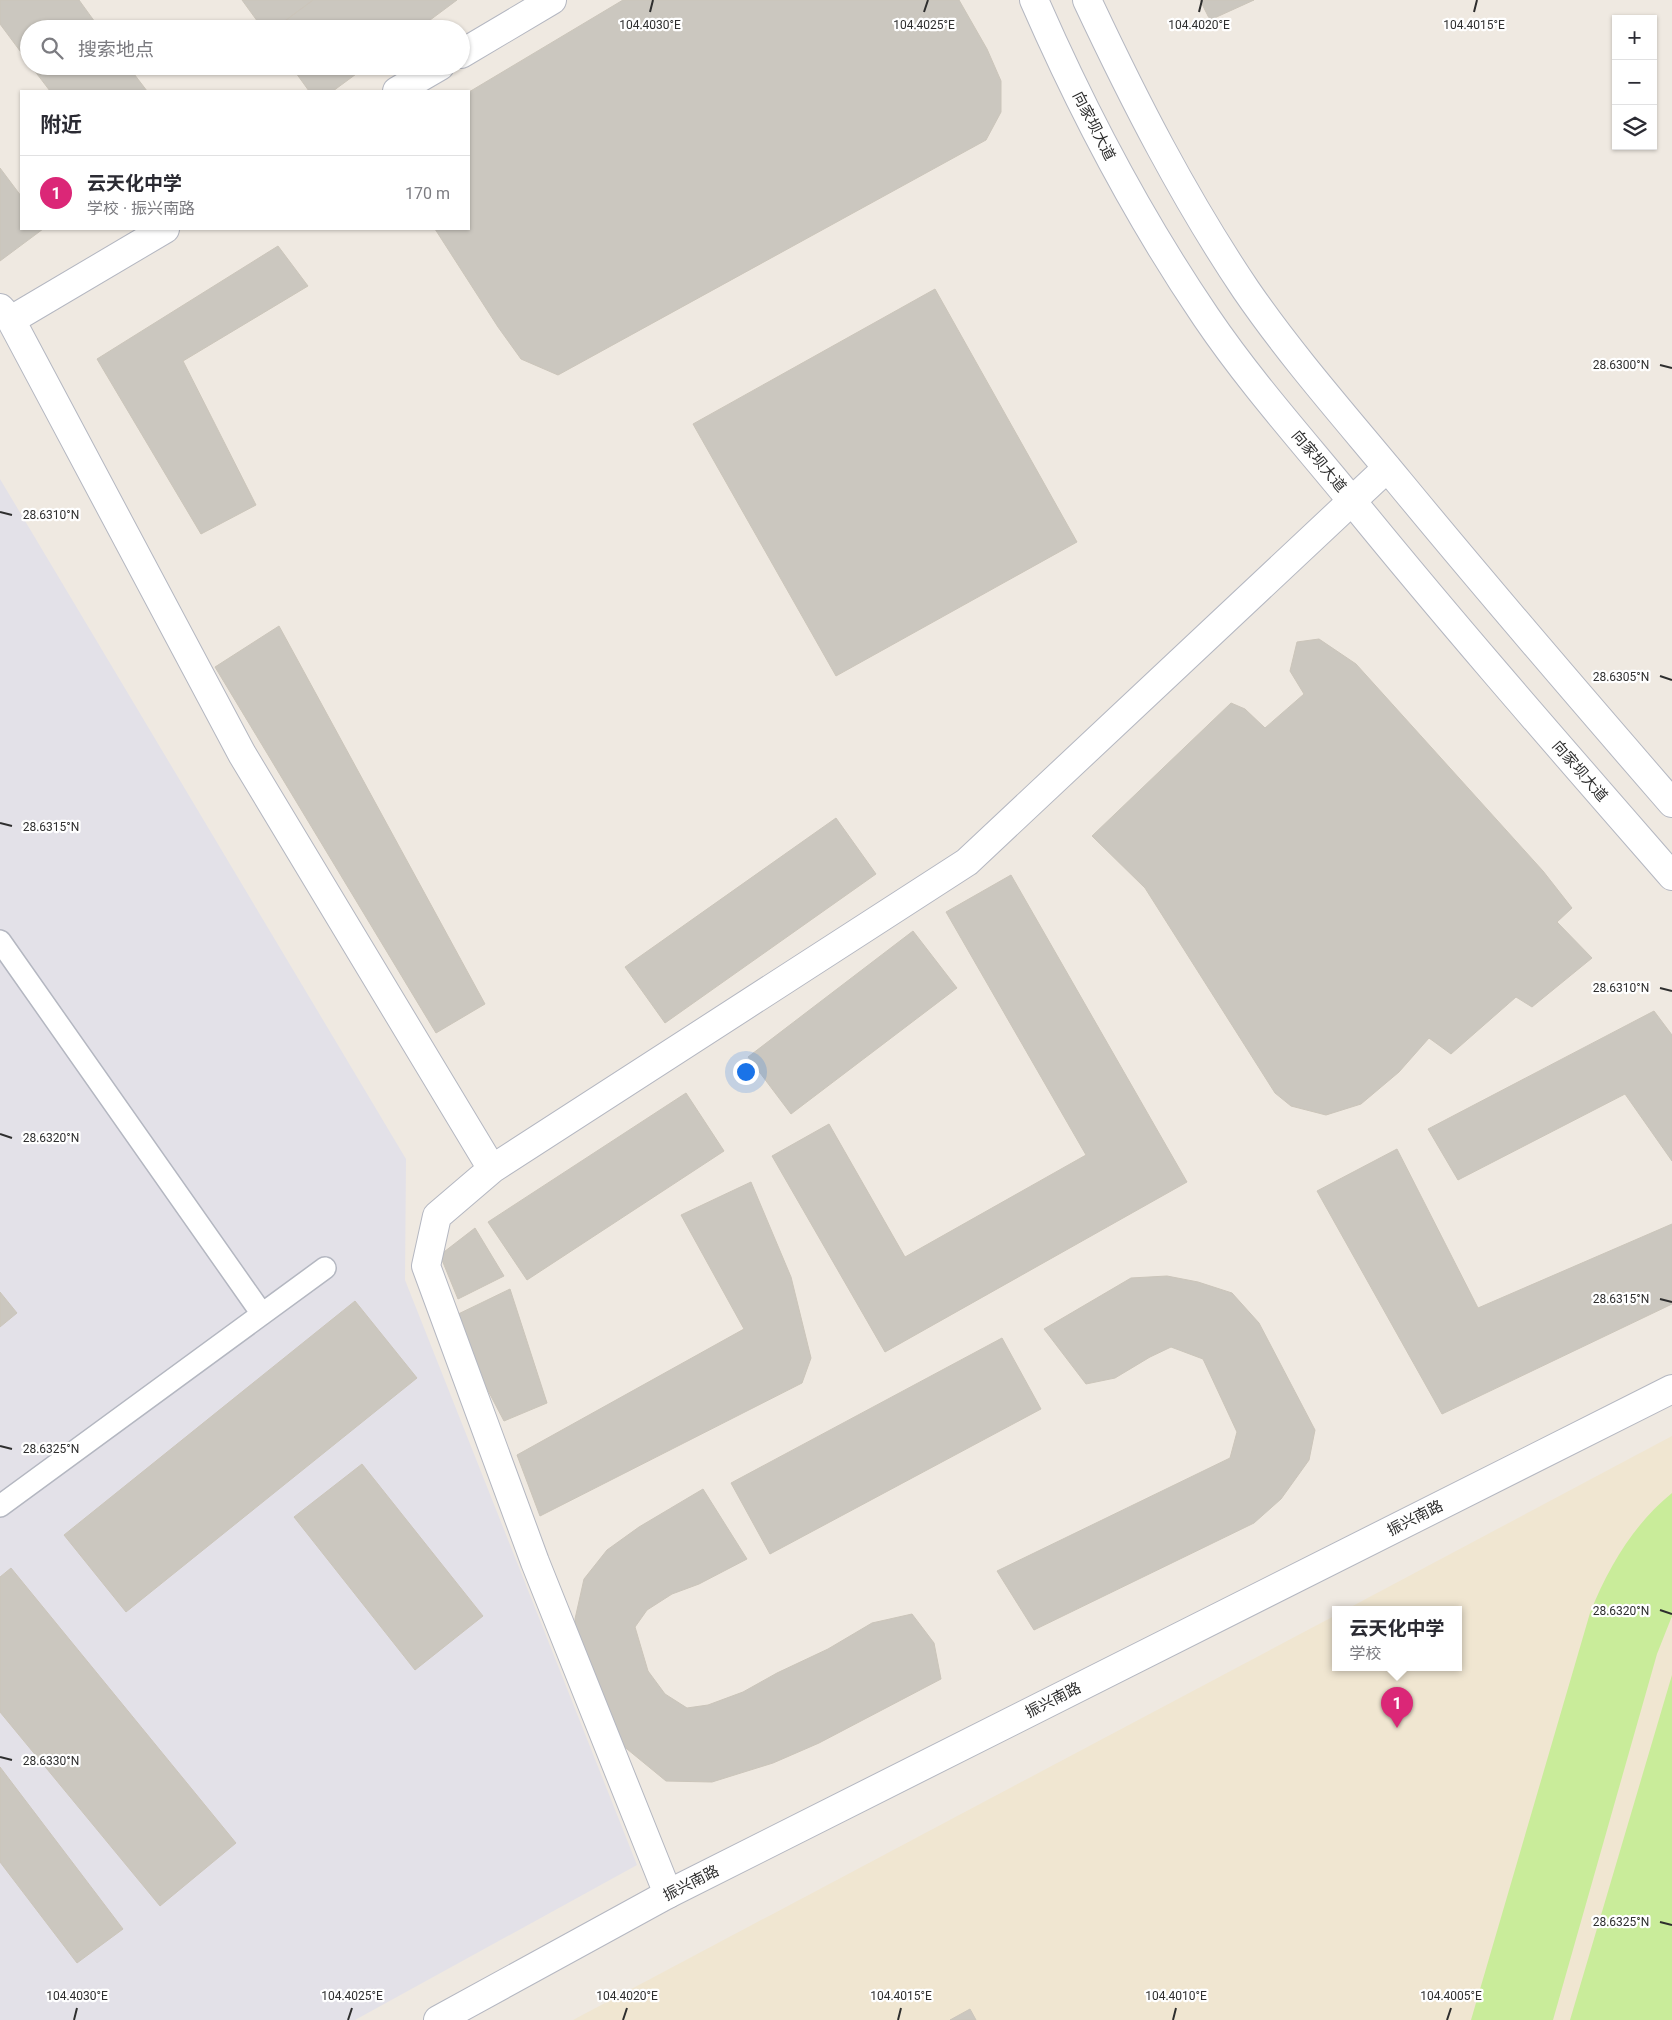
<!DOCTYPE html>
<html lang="zh">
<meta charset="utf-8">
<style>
:root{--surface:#fff;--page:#f7f7f7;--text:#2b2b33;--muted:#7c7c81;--line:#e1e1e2;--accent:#db2777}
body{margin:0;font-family:Roboto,"Noto Sans SC",sans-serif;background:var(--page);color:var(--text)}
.controls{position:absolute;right:15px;top:15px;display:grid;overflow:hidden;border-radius:0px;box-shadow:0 1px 4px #0004}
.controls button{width:45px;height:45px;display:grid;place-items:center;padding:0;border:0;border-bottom:1px solid var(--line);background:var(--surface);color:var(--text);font:25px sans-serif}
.you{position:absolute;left:745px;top:1071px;width:18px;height:18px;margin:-12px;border:4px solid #fff;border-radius:50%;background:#1a73e8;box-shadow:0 0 0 8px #1a73e833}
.badge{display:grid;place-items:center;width:32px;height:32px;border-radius:50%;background:var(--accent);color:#fff;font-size:16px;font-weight:700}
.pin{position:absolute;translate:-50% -41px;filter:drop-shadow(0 1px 2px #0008)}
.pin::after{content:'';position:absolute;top:26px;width:18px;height:15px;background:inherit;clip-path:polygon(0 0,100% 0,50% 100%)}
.popup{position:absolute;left:1332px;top:1606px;width:130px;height:65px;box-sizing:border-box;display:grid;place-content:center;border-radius:0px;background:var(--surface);filter:drop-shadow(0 1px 4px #0005);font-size:16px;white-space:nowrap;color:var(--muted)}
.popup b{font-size:19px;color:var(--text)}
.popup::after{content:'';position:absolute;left:50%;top:100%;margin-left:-10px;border:10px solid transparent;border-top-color:var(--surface)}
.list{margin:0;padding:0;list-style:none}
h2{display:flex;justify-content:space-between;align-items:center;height:65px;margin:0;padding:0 20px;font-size:21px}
h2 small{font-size:16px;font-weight:400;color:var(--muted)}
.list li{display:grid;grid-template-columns:32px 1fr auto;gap:15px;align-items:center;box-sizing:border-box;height:75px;padding:0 20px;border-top:1px solid var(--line)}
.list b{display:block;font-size:19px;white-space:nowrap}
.list p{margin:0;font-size:16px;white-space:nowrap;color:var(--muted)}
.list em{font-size:16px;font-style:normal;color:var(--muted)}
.icon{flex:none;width:28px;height:28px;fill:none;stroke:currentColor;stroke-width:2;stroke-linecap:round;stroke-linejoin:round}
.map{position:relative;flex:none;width:1672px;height:2020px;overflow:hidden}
.search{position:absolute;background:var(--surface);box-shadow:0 1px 4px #0004;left:20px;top:20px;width:450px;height:55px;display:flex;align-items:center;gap:12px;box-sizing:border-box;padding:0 18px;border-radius:28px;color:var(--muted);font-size:19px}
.panel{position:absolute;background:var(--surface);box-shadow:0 1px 4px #0004;left:20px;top:90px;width:450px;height:140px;border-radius:0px}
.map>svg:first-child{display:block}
.industrial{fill:#e3e1e8}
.education{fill:#f0e6d1}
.pitch{fill:#c9ec9a}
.building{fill:#cbc7bf;stroke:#cbc5ba}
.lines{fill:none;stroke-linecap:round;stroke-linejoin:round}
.service-casing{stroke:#b4b7c1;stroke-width:24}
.minor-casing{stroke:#b4b7c1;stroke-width:30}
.secondary-casing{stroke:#b4b7c1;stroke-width:30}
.service{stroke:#fff;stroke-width:21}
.minor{stroke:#fff;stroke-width:28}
.secondary{stroke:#fff;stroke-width:28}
.ticks{fill:none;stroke:#2e2e2e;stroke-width:2}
.labels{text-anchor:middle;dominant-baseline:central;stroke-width:4.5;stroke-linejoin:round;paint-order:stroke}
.street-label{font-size:15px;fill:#2e2e2e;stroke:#fff}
.ticks-label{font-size:12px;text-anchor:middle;fill:#2e2e2e;stroke:#fff;stroke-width:4.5;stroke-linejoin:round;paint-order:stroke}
</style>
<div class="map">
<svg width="1672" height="2020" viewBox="0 0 1672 2020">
<rect width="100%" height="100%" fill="#efe9e1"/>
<path class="industrial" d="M0 479 406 1159 405 1280 637 1865 355 2020H0Z"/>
<path class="education" d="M1672 1436V2020H573L1336 1615V1667H1458V1609H1347Z"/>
<path class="pitch" d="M1672 1493V1616L1657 1654 1553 2020H1471L1590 1613C1609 1566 1633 1525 1672 1493Z
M1672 1675V2020H1570Z"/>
<path class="building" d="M0 0H79L100 29H29V63L0 24Z
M242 0H313L274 29H263Z
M313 0H457L418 29H274Z
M623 0H959L987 49 1001 81V112L986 140 558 375 521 359 498 327 435 229H469V92Z
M1200 0H1254L1210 20Z
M31 66H128L147 91H50Z
M291 66H367L333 91H309Z
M0 168 21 196V229H43L0 261Z
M278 246 308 286 183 361 256 505 201 534 97 359Z
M935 289 1077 542 836 676 693 424Z
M279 626 485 1004 436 1033 215 667Z
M1319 639 1356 664 1543 871 1572 908 1557 922 1592 958 1532 1007 1516 997 1451 1054 1429 1038 1399 1072 1361 1104 1326 1115 1291 1106 1275 1093 1145 888 1092 836 1231 703 1245 709 1265 728 1304 694 1290 671 1297 642Z
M836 818 876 874 665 1023 625 967Z
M1011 875 1187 1182 885 1352 772 1156 829 1124 905 1257 1086 1155 946 912Z
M913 931 957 988 791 1114 748 1057Z
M1654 1011 1672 1035V1161L1625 1094 1458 1180 1428 1129Z
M686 1093 724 1151 527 1280 488 1222Z
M1397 1149 1478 1308 1672 1224V1304L1442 1414 1317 1191Z
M751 1182 791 1277 811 1358 802 1383 540 1516 517 1455 744 1329 681 1215Z
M475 1228 504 1276 458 1299 440 1255Z
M1167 1276 1198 1282 1232 1293 1259 1323 1315 1430 1309 1460 1281 1499 1254 1523 1034 1630 997 1571 1230 1458 1237 1432 1203 1359 1171 1347 1150 1357 1115 1378 1086 1384 1044 1329 1131 1278Z
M510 1289 547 1403 504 1421 450 1318Z
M0 1292 17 1313 0 1327Z
M355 1301 417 1378 126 1612 64 1535Z
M1002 1338 1041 1409 770 1554 731 1483Z
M362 1464 483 1616 415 1670 294 1517Z
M703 1489 747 1559 699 1584 672 1594 647 1610 635 1627 648 1671 665 1694 687 1708 708 1705 743 1692 777 1673 828 1649 872 1623 912 1614 934 1643 941 1679 819 1743 773 1763 712 1782 666 1781 627 1749 602 1720 575 1653V1619L584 1579 607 1550 639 1527Z
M11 1568 236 1843 160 1906 0 1712V1577Z
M0 1767 123 1929 77 1963 0 1862Z
M970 2009 976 2020H950Z"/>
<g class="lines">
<g class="service-casing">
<path id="service" d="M0 941 262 1314
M0 1506 325 1268"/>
</g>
<g class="minor-casing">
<path id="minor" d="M461 54 552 0
M397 91 440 66
M0 308 11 320 242 754 492 1169
M11 320 165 229
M668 1894 535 1562 426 1266 437 1216 492 1169 967 862 1387 468"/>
</g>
<g class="secondary-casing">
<path id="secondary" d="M1034 0C1082 110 1138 217 1206 317 1250 382 1303 441 1352 501 1456 629 1564 752 1672 876
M1087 0C1134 100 1184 198 1246 290 1292 357 1347 419 1399 482 1488 590 1580 697 1672 803
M438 2020 668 1894 1672 1389"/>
</g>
<use href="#service" class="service"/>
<use href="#minor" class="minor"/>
<use href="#secondary" class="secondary"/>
</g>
<path class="ticks" d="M650 12 653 0M924 12 928 0M1199 12 1202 0M1474 12 1477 0M1660 365 1672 368M0 512 12 515M1660 676 1672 680M0 823 12 826M1660 988 1672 991M0 1134 12 1138M1660 1299 1672 1302M0 1446 12 1449M1660 1610 1672 1614M0 1757 12 1760M1660 1922 1672 1925M74 2020 77 2008M348 2020 352 2008M623 2020 627 2008M898 2020 901 2008M1173 2020 1176 2008M1447 2020 1451 2008"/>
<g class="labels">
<g class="street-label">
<text transform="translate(1094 126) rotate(63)">向家坝大道</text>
<text transform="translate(1319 461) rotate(50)">向家坝大道</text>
<text transform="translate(1580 771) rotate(49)">向家坝大道</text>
<text transform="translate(1415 1518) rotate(-27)">振兴南路</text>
<text transform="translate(1053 1700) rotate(-27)">振兴南路</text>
<text transform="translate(691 1883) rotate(-27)">振兴南路</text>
</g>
</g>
<g class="ticks-label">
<text x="650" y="29">104.4030°E</text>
<text x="924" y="29">104.4025°E</text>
<text x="1199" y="29">104.4020°E</text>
<text x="1474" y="29">104.4015°E</text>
<text x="1621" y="369">28.6300°N</text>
<text x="51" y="519">28.6310°N</text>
<text x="1621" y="681">28.6305°N</text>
<text x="51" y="831">28.6315°N</text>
<text x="1621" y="992">28.6310°N</text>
<text x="51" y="1142">28.6320°N</text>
<text x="1621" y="1303">28.6315°N</text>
<text x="51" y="1453">28.6325°N</text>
<text x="1621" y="1615">28.6320°N</text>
<text x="51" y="1765">28.6330°N</text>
<text x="1621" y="1926">28.6325°N</text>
<text x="77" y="2000">104.4030°E</text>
<text x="352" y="2000">104.4025°E</text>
<text x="627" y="2000">104.4020°E</text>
<text x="901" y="2000">104.4015°E</text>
<text x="1176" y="2000">104.4010°E</text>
<text x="1451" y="2000">104.4005°E</text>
</g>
</svg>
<div class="controls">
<button>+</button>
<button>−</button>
<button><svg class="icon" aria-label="layers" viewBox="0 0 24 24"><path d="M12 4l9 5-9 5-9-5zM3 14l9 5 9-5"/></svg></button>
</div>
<div class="you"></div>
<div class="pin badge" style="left:1397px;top:1728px">1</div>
<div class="popup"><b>云天化中学</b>学校</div>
<div class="search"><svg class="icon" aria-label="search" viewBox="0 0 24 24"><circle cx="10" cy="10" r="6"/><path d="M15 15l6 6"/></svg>搜索地点</div>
<section class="panel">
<h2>附近<small></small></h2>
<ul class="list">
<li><span class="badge">1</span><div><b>云天化中学</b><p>学校 · 振兴南路</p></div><em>170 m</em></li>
</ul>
</section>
</div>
